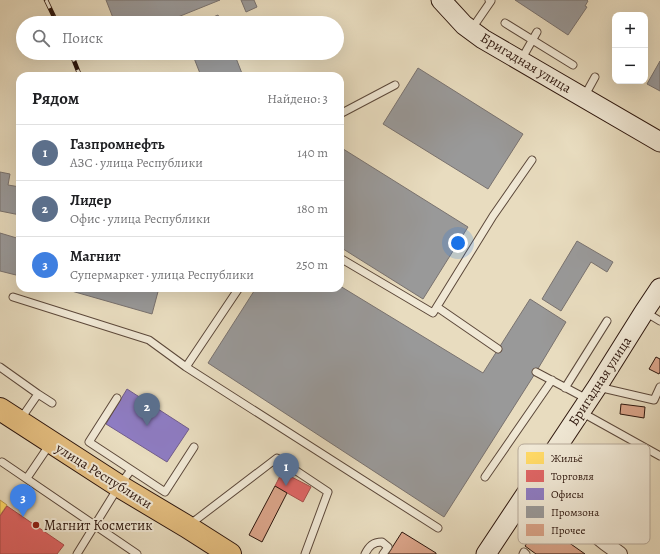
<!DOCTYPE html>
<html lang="ru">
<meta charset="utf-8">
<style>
:root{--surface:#fff;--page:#f2f2f2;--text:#202124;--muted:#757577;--line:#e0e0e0;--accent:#8f2418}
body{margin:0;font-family:Alegreya,serif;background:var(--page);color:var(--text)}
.controls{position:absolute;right:12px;top:12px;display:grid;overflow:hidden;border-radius:8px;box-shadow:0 4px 16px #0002}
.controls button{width:36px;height:36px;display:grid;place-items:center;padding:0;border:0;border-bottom:1px solid var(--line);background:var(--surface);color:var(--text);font:20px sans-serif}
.you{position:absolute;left:458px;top:243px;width:14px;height:14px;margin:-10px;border:3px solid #fff;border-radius:50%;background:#1a73e8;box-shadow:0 0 0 6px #1a73e833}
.badge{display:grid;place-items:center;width:26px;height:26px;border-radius:50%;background:var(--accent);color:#fff;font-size:13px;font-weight:700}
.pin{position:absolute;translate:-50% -33px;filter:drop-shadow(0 1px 2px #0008)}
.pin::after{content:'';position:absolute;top:21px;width:14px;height:12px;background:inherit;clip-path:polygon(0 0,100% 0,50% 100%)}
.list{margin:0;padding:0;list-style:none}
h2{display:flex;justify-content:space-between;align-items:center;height:52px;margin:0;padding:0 16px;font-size:17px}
h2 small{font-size:13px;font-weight:400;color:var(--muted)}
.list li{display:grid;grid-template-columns:26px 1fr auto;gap:12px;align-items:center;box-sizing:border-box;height:56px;padding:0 16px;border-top:1px solid var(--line)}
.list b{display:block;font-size:15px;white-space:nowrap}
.list p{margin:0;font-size:13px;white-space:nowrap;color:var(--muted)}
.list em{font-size:13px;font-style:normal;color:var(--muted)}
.icon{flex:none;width:22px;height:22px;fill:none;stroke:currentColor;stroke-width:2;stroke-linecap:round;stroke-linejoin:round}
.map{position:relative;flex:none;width:660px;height:554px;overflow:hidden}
.search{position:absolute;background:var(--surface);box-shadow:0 4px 16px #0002;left:16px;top:16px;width:328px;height:44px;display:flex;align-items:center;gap:10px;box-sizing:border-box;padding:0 14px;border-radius:22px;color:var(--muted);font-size:15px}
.panel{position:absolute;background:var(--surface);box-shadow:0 4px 16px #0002;left:16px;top:72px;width:328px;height:220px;border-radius:12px}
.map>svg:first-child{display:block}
.homes{fill:#ffd966;stroke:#c09e4b}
.shops{fill:#e06666;stroke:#aa4e4b}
.offices{fill:#8e7cc3;stroke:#715d8c}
.industry{fill:#999;stroke:#79726f}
.building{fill:#daa489;stroke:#2d160d}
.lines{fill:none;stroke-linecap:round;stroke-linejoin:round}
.lane-casing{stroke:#5c483a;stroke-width:9}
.street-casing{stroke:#5c483a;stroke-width:16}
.secondary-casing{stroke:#2d160d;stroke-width:21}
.primary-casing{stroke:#2d160d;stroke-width:24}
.lane{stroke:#f0e8d5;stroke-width:7}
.street{stroke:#f0e8d5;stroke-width:14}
.secondary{stroke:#f0e8d5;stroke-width:19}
.primary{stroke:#e4be80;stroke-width:22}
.rail-casing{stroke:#2d160d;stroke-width:4.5}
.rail{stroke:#f0e8d5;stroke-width:3;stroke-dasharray:9;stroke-linecap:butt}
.poi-dot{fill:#8f2418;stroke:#f0e8d5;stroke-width:1.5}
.labels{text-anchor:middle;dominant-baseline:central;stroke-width:4;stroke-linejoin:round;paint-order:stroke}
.street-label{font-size:14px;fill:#2d160d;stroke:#f0e8d5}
.poi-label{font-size:14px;fill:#2d160d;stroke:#f0e8d5;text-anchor:start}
.key{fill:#f0e8d5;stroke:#b6a999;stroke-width:1}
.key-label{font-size:11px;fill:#2d160d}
</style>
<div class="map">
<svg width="660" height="554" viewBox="0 0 660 554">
<rect width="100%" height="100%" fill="#e8dcbf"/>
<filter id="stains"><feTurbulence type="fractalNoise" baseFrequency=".005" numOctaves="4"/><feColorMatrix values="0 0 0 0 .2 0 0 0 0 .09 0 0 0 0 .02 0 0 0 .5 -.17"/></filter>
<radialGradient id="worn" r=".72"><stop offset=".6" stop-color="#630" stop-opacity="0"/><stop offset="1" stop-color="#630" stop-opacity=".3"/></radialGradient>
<path class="homes" d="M0 500 7 505 0 515Z"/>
<path class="shops" d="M282 472 311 487 303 502 275 486Z
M7 506 64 545 57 554H0V516Z"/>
<path class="offices" d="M127 389 189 429 167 462 106 424Z"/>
<path class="industry" d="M106 0H220L163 23H115Z
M241 0H254L257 7 246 12Z
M515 0H587L588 1 585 6 587 7 568 35Z
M218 15 222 23H199Z
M192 53H234L243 76H201Z
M660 61V91L647 84Z
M418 68 523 134 488 189 383 124Z
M340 147 468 227 423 299 340 247Z
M0 172 10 174 8 185 20 187V215L0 211Z
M0 233 20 239V276L0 271Z
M577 241 613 262 607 272 591 262 561 311 542 299Z
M340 286 483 373 530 299 566 322 536 372 444 517 208 363 256 288H340Z
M61 288H159L152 314Z"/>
<path class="building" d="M656 357 660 359V372L659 374 649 369Z
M621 404 645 407 644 418 620 414Z
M275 486 287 493 262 542 249 535Z
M541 523 585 554H536L525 546Z
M402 532 436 553V554H388Z"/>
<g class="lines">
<g class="lane-casing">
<path id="lane" d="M505 23 573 65
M471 30 491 1 489 0
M521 60 537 32
M584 97 595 77
M340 114 395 85
M340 258 433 313 493 216 532 160
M13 297 149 340 186 367 438 528
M437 307 498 349
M645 312 660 321
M0 367 38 394 52 403
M186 367 239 288
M536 372 587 399
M598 387 654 400 660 387
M565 388 607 321
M117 398 89 442 165 492 194 447
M581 412 660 456
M20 420 38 394
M2 462 137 554
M485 477 552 380
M27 478 50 444
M190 524 197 519 277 458 328 492 305 554
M77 554 119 486 131 470
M365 554C369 546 373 542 382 542L388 547 383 554
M523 554 524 552 526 554"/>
</g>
<g class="street-casing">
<path id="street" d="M533 485 605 543 620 554"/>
</g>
<g class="secondary-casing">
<path id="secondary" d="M441 0 464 25 483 39 660 142
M486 554 597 387 644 312 660 288"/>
</g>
<g class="primary-casing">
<path id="primary" d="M0 409 119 486 186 526 230 554"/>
</g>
<use href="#lane" class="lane"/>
<use href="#street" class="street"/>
<use href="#secondary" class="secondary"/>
<use href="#primary" class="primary"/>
<g class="rail-casing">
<path id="rail" d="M46 0 57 23
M71 53 80 76"/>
</g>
<use href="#rail" class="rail"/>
</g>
<circle class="poi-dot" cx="36" cy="525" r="4"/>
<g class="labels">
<g class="street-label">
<text transform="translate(526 63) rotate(31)">Бригадная улица</text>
<text transform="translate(600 381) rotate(-57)">Бригадная улица</text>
<text transform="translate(104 476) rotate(32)">улица Республики</text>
</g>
<g class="poi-label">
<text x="44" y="525">Магнит Косметик</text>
</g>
</g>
<rect x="518" y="444" width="132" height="100" rx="6" class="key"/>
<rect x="526" y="452" width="18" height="12" fill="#ffd966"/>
<rect x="526" y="470" width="18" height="12" fill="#e06666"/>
<rect x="526" y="488" width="18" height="12" fill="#8e7cc3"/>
<rect x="526" y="506" width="18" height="12" fill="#999"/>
<rect x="526" y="524" width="18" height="12" fill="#daa489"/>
<g class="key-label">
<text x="551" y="462">Жильё</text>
<text x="551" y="480">Торговля</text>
<text x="551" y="498">Офисы</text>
<text x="551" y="516">Промзона</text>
<text x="551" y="534">Прочее</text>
</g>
<rect width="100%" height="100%" filter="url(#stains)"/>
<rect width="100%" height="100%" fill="url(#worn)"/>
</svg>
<div class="controls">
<button>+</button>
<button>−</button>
</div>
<div class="you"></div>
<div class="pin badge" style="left:286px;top:486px;background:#5c6f8a">1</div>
<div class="pin badge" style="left:147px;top:426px;background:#5c6f8a">2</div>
<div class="pin badge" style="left:23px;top:517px;background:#3f7fe0">3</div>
<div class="search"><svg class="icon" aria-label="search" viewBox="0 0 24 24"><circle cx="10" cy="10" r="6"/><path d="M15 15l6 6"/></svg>Поиск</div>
<section class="panel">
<h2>Рядом<small>Найдено: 3</small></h2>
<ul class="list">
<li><span class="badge" style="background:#5c6f8a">1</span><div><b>Газпромнефть</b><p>АЗС · улица Республики</p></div><em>140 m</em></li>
<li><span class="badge" style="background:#5c6f8a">2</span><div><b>Лидер</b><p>Офис · улица Республики</p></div><em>180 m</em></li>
<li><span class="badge" style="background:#3f7fe0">3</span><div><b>Магнит</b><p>Супермаркет · улица Республики</p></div><em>250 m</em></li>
</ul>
</section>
</div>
